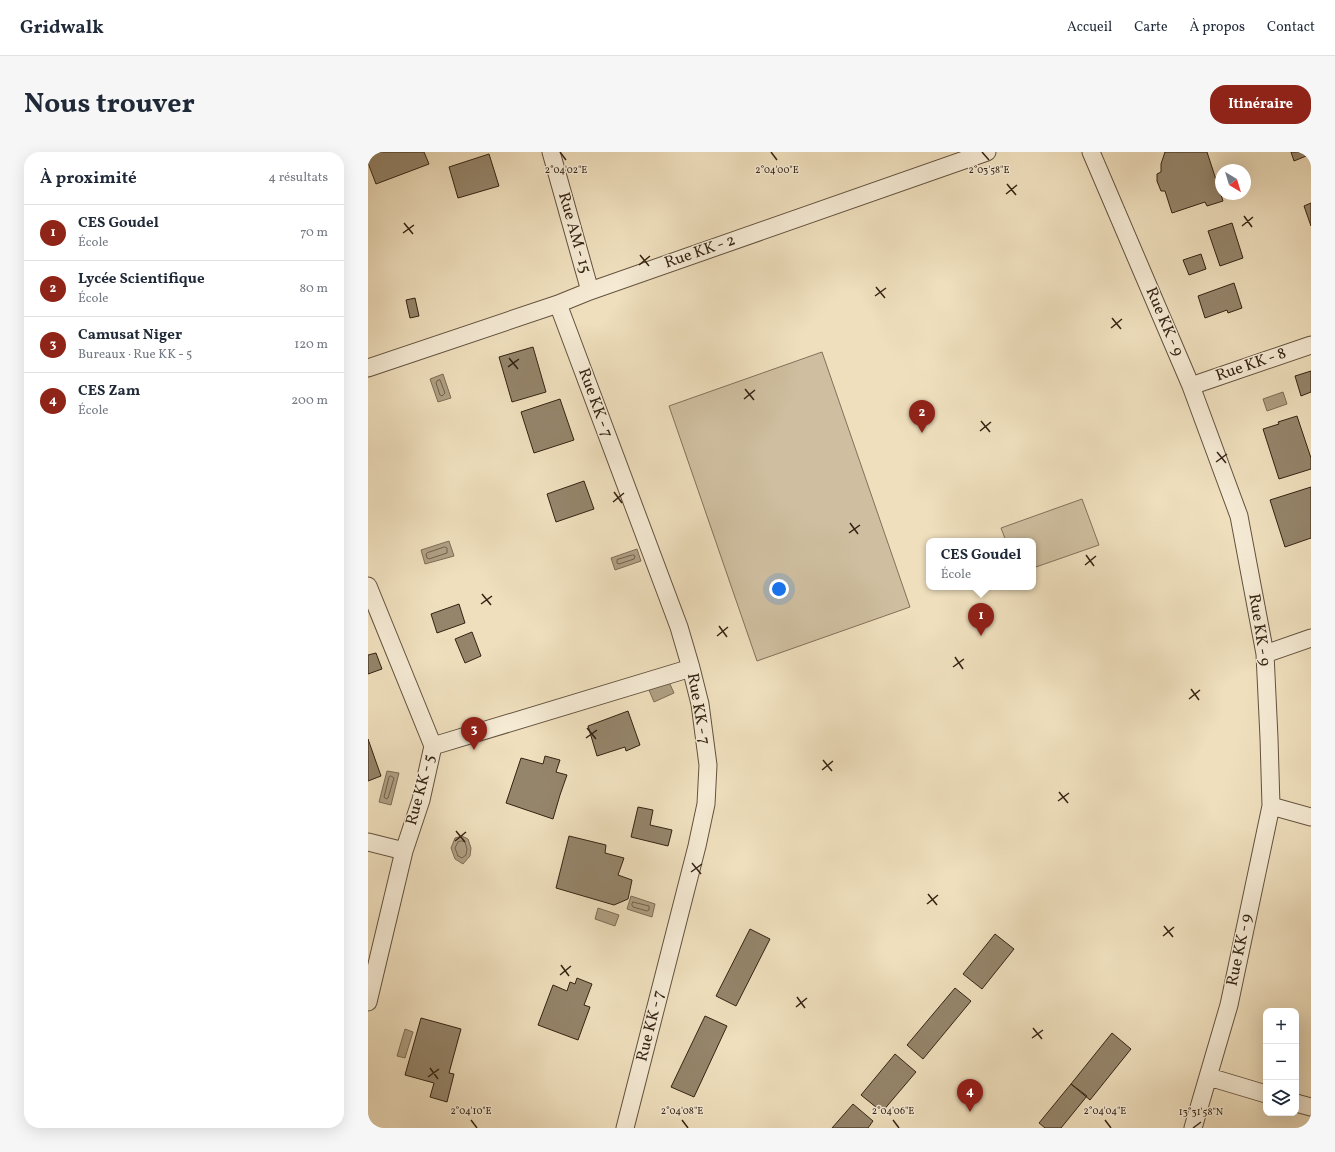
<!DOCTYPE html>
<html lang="fr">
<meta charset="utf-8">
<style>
:root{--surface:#fff;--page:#f6f6f7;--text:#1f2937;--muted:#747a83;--line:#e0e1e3;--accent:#8f2418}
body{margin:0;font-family:Vollkorn,serif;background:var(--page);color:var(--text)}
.controls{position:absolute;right:12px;bottom:12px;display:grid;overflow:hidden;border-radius:8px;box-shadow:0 4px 16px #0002}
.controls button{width:36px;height:36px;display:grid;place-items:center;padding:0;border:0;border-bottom:1px solid var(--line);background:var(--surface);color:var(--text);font:20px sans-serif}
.compass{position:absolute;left:847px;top:12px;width:36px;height:36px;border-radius:50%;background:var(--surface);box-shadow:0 4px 16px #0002;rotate:142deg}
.you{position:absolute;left:411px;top:437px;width:14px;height:14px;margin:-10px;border:3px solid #fff;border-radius:50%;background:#1a73e8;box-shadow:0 0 0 6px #1a73e833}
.badge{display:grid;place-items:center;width:26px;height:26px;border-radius:50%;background:var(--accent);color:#fff;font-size:13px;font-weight:700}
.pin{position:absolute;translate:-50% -33px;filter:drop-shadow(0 1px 2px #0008)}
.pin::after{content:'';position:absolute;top:21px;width:14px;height:12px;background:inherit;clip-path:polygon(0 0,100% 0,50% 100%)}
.popup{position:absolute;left:558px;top:386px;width:110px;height:52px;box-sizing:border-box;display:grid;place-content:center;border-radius:8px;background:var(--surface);filter:drop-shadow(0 1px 3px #0005);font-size:13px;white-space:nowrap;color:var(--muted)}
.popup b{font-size:15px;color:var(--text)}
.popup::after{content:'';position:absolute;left:50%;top:100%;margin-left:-8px;border:8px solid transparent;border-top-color:var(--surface)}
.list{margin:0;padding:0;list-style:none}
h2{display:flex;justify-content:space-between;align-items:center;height:52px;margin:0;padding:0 16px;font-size:17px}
h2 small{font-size:13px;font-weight:400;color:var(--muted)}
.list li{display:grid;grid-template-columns:26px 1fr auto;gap:12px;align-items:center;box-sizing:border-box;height:56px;padding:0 16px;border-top:1px solid var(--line)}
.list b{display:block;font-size:15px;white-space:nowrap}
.list p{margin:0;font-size:13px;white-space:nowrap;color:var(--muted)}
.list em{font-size:13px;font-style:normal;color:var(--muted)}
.icon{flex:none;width:22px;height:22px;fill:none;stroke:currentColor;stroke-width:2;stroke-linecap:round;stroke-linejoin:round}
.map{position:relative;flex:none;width:943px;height:976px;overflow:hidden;border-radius:16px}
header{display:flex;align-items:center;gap:24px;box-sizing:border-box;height:56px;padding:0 20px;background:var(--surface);border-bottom:1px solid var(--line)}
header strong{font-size:19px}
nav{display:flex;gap:22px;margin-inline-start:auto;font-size:14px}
.intro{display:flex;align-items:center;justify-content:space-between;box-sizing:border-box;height:96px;padding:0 24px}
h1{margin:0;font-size:28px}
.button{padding:10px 18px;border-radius:16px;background:var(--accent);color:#fff;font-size:14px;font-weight:700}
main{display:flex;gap:24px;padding:0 24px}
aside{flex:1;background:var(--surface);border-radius:16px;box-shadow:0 4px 16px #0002}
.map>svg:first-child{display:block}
.pitch{fill:#cfbfa0;stroke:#82715a}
.water{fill:#af9f83;stroke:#7e6d56}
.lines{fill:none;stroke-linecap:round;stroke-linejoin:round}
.shore{stroke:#72614b;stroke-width:1}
.building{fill:#95856b;stroke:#342313}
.minor-casing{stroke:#63523e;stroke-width:19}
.minor{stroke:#f5ead4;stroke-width:17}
.ticks{fill:none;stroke:#342313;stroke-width:1.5}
.labels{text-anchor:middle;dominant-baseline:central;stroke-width:3;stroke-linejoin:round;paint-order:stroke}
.street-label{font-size:16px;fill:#342313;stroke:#f5ead4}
.ticks-label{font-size:10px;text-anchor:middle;fill:#342313;stroke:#f5ead4;stroke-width:3;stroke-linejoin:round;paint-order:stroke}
</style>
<header>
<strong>Gridwalk</strong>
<nav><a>Accueil</a><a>Carte</a><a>À propos</a><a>Contact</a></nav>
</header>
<div class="intro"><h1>Nous trouver</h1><a class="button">Itinéraire</a></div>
<main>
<aside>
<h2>À proximité<small>4 résultats</small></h2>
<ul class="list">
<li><span class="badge">1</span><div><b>CES Goudel</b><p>École</p></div><em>70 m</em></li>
<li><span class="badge">2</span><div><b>Lycée Scientifique</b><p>École</p></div><em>80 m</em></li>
<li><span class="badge">3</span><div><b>Camusat Niger</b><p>Bureaux · Rue KK - 5</p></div><em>120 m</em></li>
<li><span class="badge">4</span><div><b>CES Zam</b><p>École</p></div><em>200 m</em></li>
</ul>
</aside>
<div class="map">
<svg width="943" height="976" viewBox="0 0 943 976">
<rect width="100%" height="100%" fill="#efdfbd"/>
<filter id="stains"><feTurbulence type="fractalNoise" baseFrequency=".005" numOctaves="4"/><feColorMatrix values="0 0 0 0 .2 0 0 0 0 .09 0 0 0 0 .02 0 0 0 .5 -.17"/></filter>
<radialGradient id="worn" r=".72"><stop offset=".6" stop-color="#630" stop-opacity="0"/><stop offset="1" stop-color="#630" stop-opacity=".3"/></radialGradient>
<path class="pitch" d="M454 200 542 455 389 509 301 254Z
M714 347 731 393 665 416V389H638L633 376Z"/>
<path class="water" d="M75 222 83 246 70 250 62 227Z
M915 240 919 252 899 259 895 247Z
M81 389 86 404 57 412 53 398Z
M269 397 273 409 247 418 243 406Z
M301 530 306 541 286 550 281 538Z
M19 619 31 621 23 653 11 650Z
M94 684 100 687 103 696 102 704 95 712 87 707 83 696 87 686Z
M263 744 287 752 284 765 259 757Z
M230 756 251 763 247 774 227 767Z
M37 877 45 880 37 906 29 904Z"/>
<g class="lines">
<path class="shore" d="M72 228 77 241 74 244 72 243 68 231 69 229Z
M77 395 79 396V401L61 407 59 406 58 402 59 401Z
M265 403 267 404 266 407 251 412 249 411V408Z
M23 624 26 626 20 646 18 647 16 645 21 625Z
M94 689 97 690 99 697 98 703 94 706 90 704 87 696 90 690Z
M265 750 281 754V758L279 759 265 755 264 753Z"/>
</g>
<path class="building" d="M0 0H56L61 12 8 32 0 11Z
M797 0H839L855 49 839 54 837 50 804 61 797 39H793L789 29V22L793 20V12Z
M923 0H943V2L926 9Z
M121 2 131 34 90 46 81 15Z
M943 51V74L936 54Z
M864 71 875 106 852 114 840 79Z
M833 102 838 117 821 123 815 108Z
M866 131 874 156 860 161 859 158 837 166 830 144Z
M47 146 51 164 42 166 38 148Z
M165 195 178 240 144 250 131 205Z
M943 219V240L933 244 927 224Z
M192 247 206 288 166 301 153 260Z
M929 264 943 306V317L911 327 895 277 911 272 910 270Z
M216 329 226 357 188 370 179 342Z
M943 335V386L917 395 902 348Z
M91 452 97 471 69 481 63 462Z
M104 480 113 504 97 511 87 487Z
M8 501 14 517 0 522V503Z
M260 559 272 593 258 599 257 595 229 604 220 574Z
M0 587 13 624 0 629Z
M177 604 192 608 188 620 199 623 192 643 185 667 138 651 153 606 175 612Z
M270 655 285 658 282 673 304 678 300 694 263 685Z
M201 684 238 693 237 701 256 706 250 723 264 728 260 747 246 753 188 736Z
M382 777 402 787 368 854 348 844Z
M627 782 646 797 614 837 595 822Z
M209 826 224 832 216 853 222 855 210 888 170 873 185 833 199 839 202 830 207 832Z
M587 836 603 849 555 907 539 893Z
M337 864 359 874 326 945 303 935Z
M53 866 93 877 81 921 86 922 79 950 62 945 66 931 37 923Z
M744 881 763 897 722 948 703 932Z
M527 902 548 920 514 960 493 943Z
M703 932 719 944 693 976H677L671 971Z
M485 952 505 969 500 976H464Z"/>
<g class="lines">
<g class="minor-casing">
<path id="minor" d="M183 0 222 139
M723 0 823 234 871 364 897 502 901 586 903 654 861 853 825 976
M190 152 311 475 323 516 332 552 340 613 338 652 329 694 257 976
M0 216 190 152 222 139 619 0
M823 234 943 193
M0 434 65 594 53 648 36 699 0 850
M897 502 943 486
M65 594 323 516
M903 654 943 665
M0 690 36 699
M841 925 898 942
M928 951 943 955"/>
</g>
<use href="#minor" class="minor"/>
</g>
<path class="ticks" d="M192 0 198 8M403 0 409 8M614 0 621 8M639 32 648 43M638 42 649 33M876 64 884 75M36 71 45 82M874 74 885 65M35 81 46 73M272 103 281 114M271 113 282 104M508 135 517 146M507 144 518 136M744 166 753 177M743 176 754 167M141 206 150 217M140 215 151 207M377 237 386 248M376 247 387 238M613 269 622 280M612 279 623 270M849 300 858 311M848 310 859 302M246 340 254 351M245 350 256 341M482 371 490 382M481 381 492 373M718 403 726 414M717 413 728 404M114 442 123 453M113 452 124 444M351 474 359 485M349 484 360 475M587 505 595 517M585 515 596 507M823 537 831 548M821 547 832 538M219 576 228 587M218 586 229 578M455 608 464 619M454 618 465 609M691 640 700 651M690 649 701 641M88 679 97 690M87 689 98 680M324 711 333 722M323 720 334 712M560 742 569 753M559 752 570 743M796 774 805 785M795 784 806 775M193 813 201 824M192 823 203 814M429 845 437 856M428 855 439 846M665 876 674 887M664 886 675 878M62 916 70 927M60 925 71 917M103 968 109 976M314 968 320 976M525 968 531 976M737 968 743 976M825 976 833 970"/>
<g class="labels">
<g class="street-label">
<text transform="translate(206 81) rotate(74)">Rue AM - 15</text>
<text transform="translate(332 100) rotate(-19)">Rue KK - 2</text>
<text transform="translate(796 170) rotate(67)">Rue KK - 9</text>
<text transform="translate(883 213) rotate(-19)">Rue KK - 8</text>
<text transform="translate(227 251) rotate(70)">Rue KK - 7</text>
<text transform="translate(891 478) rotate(81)">Rue KK - 9</text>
<text transform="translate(330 557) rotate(80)">Rue KK - 7</text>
<text transform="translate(53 638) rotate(-75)">Rue KK - 5</text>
<text transform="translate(872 798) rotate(-78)">Rue KK - 9</text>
<text transform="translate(283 874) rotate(-76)">Rue KK - 7</text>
</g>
</g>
<g class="ticks-label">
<text x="198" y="21">2°04'02"E</text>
<text x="409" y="21">2°04'00"E</text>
<text x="621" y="21">2°03'58"E</text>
<text x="103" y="962">2°04'10"E</text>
<text x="314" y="962">2°04'08"E</text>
<text x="525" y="962">2°04'06"E</text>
<text x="737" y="962">2°04'04"E</text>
<text x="833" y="963">13°31'58"N</text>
</g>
<rect width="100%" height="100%" filter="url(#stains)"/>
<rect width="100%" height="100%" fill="url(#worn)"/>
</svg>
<div class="controls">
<button>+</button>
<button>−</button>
<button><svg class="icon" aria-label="layers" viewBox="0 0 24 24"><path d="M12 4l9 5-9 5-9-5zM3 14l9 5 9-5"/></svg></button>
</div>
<svg class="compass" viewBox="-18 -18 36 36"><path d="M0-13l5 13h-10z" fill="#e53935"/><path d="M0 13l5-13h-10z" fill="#747a83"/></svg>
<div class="you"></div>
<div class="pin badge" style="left:613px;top:484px">1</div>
<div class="popup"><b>CES Goudel</b>École</div>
<div class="pin badge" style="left:554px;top:281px">2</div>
<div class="pin badge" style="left:106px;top:598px">3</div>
<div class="pin badge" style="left:602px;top:960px">4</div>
</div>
</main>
